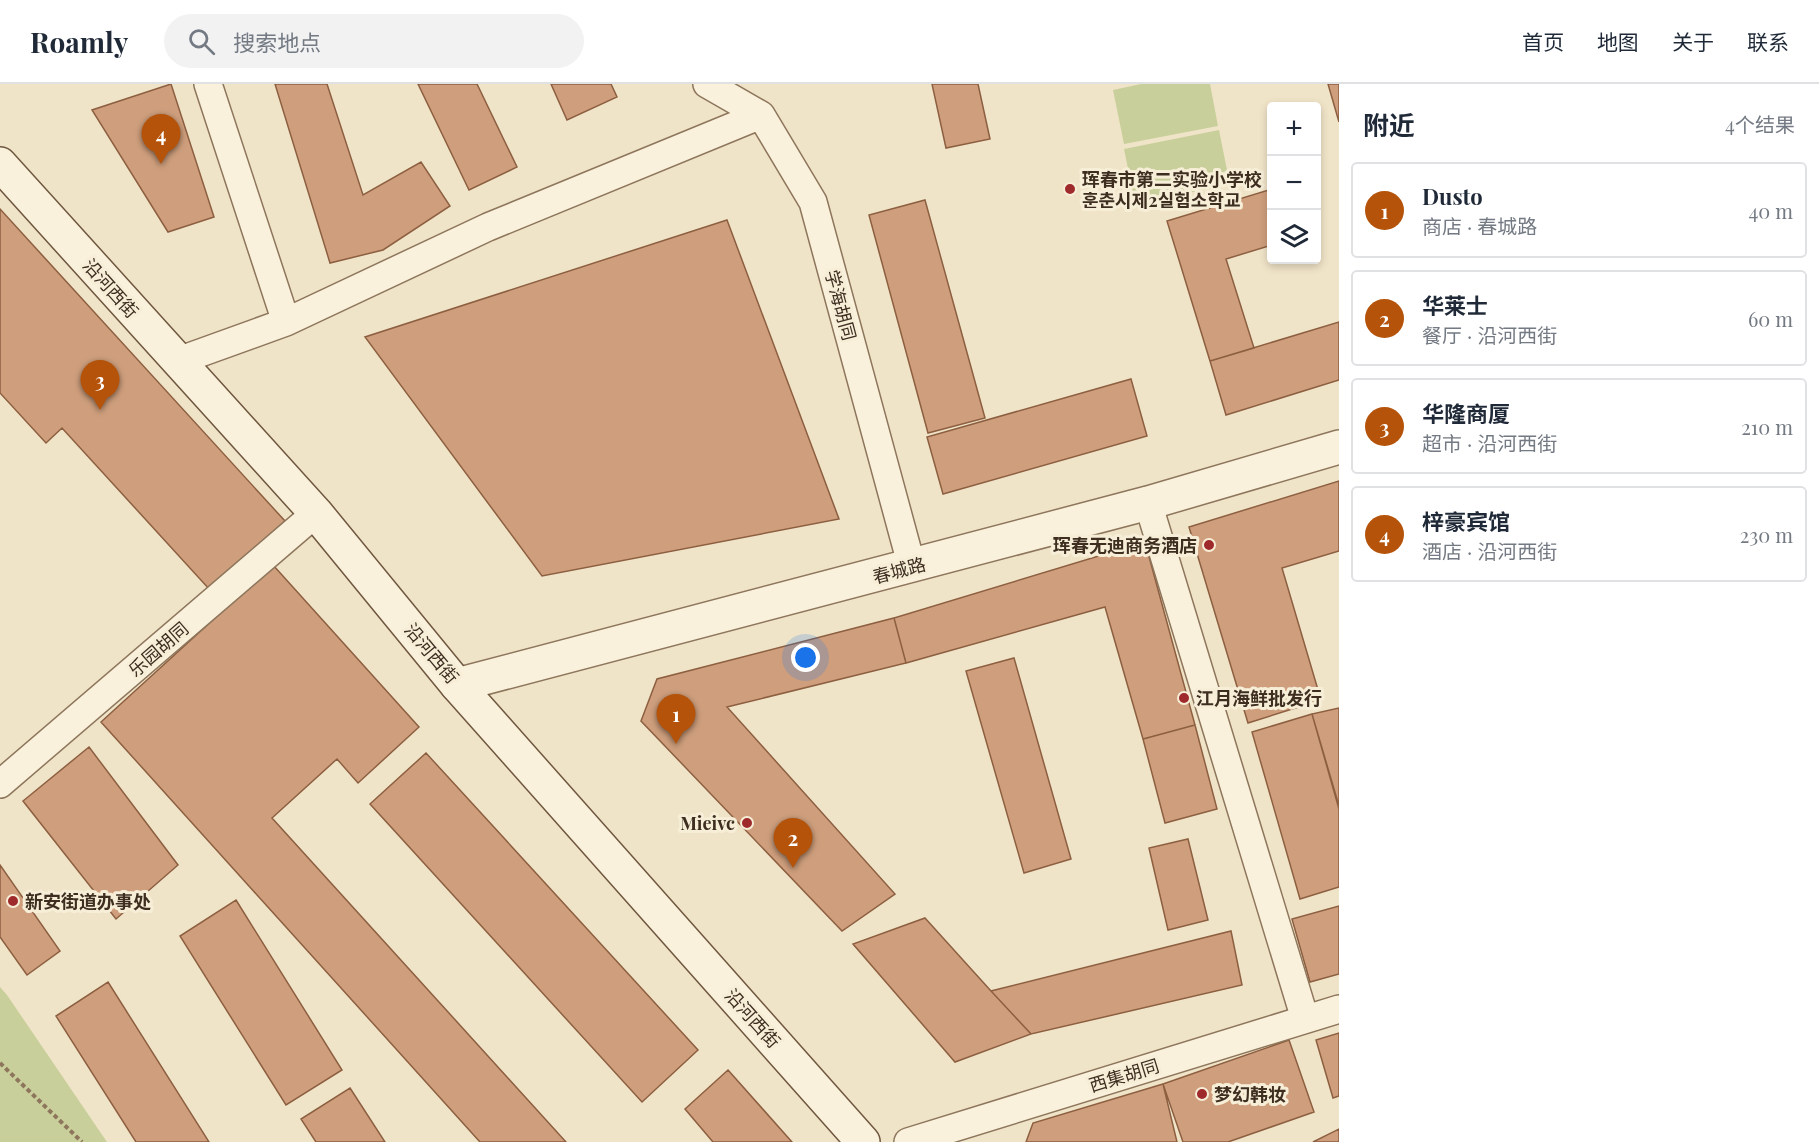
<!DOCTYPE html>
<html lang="zh">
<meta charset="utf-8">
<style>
:root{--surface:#fff;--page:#f2f2f3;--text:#1f2937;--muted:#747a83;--line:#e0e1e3;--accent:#b45309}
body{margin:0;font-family:"Playfair Display","Noto Sans SC","Noto Sans KR",serif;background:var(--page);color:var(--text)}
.controls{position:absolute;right:18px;top:18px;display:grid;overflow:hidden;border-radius:6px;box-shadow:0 3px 9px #0003}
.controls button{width:54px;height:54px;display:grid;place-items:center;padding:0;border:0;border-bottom:2px solid var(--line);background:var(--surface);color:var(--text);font:30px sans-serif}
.you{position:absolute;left:806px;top:574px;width:21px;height:21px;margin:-15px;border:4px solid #fff;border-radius:50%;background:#1a73e8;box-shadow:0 0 0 9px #1a73e833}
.badge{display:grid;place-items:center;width:39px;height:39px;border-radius:50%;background:var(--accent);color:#fff;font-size:20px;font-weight:700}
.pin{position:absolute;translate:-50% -50px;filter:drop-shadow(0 2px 3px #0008)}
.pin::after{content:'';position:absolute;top:32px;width:21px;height:18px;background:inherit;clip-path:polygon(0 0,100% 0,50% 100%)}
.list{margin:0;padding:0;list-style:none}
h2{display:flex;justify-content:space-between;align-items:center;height:78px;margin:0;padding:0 24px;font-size:26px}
h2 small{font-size:20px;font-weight:400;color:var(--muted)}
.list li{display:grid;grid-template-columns:39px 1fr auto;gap:18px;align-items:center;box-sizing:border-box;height:96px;margin:0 12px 12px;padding:0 12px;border:2px solid var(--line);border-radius:6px}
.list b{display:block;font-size:22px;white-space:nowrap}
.list p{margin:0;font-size:20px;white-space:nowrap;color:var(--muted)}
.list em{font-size:20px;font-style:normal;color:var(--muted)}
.icon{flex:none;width:33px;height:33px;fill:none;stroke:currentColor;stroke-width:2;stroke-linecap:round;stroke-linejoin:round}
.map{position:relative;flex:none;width:1339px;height:1058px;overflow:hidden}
header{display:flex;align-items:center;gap:36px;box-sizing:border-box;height:84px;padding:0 30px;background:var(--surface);border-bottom:2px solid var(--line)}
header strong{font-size:28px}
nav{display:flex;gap:33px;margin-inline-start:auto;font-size:21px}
.search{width:420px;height:54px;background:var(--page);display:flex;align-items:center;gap:15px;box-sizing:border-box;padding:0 21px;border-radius:33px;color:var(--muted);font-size:22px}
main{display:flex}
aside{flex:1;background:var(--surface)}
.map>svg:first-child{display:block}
.green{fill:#c9cf9b}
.building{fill:#cf9f7d;stroke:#8d5f41;stroke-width:1.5}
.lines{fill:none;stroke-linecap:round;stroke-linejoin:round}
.minor-casing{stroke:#8d765c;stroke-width:30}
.tertiary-casing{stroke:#8d765c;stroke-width:36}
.secondary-casing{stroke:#6f573f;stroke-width:36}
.path{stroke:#8d765c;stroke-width:4;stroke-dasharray:4.5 3;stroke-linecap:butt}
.minor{stroke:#faf1dc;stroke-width:27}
.tertiary{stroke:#faf1dc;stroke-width:33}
.secondary{stroke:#faf1dc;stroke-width:33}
.poi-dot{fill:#9e2a2b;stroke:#f7eed8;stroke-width:2}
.labels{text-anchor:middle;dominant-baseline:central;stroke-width:6;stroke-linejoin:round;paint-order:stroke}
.poi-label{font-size:18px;font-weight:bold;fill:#3d2e20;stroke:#f7eed8;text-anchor:start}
.street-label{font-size:18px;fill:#3d2e20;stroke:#f7eed8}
</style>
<header>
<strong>Roamly</strong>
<div class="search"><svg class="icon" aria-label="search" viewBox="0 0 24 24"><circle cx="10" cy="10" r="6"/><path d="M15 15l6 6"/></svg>搜索地点</div>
<nav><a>首页</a><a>地图</a><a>关于</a><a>联系</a></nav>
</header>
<main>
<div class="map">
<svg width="1339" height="1058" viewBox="0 0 1339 1058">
<rect width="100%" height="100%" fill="#f0e4c8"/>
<path class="green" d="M1141 0H1210L1218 42 1124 60 1113 6Z
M1219 46 1230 101 1135 119 1124 65Z
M0 903 7 911 107 1058H0Z"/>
<path class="building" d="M171 0 214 133 168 148 92 26Z
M275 0H327L363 111 421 78 450 122 383 166 330 179Z
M418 0H477L517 83 469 106Z
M551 0H611L617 13 567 36Z
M932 0H978L990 55 946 64Z
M1328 0H1339V38Z
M1272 105V161L1226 175 1254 264 1210 277 1167 137Z
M925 116 985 334 928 349 869 131Z
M0 125 285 437 210 506 62 344 46 359 0 309Z
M727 136 839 435 542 492 365 253Z
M1339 238V296L1226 331 1210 277Z
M1131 295 1147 352 943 410 927 353Z
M1339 397V467L1282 484 1321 616 1248 639 1189 443Z
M1145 458 1195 641 1143 655 1105 523 906 579 894 534Z
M273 481 419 643 358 699 337 675 272 734 566 1058H480L101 638Z
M894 534 906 579 727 623 895 810 842 847 641 637 657 595Z
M1014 574 1071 775 1024 789 966 587Z
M1339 624V722L1312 630Z
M1312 630 1339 725V803L1300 815 1252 648Z
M1195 641 1217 725 1165 739 1143 655Z
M89 663 178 781 116 835 23 717Z
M426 669 698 966 642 1018 370 720Z
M1188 755 1208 836 1168 846 1149 764Z
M0 781 60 867 27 891 0 853Z
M236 816 342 986 286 1021 180 852Z
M1339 822V890L1310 898 1292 835Z
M925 834 991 907 1031 950 955 978 853 860Z
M1231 847 1242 901 1031 950 991 907Z
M108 898 209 1058H136L56 932Z
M1339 949V1012L1333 1014 1316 956Z
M1289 956 1314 1028 1228 1058H1183L1163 1000Z
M728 986 792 1058H713L685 1025Z
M1163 1000 1177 1058H1026L1033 1039Z
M350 1004 385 1058H316L301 1035Z
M1339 1045V1058H1313Z"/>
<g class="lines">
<g class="minor-casing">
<path id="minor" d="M208 0 286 238
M707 0 761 31 813 118 912 483
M178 277 286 238 488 143 761 31
M1148 419 1305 935
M0 700 316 429
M908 1058 1339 925"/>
</g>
<g class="tertiary-casing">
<path id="tertiary" d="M457 601 1148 419 1339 363"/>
</g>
<g class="secondary-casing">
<path id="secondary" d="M0 80 316 429 457 601 863 1058"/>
</g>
<path class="path" d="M0 979 82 1058"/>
<use href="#minor" class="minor"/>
<use href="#tertiary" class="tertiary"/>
<use href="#secondary" class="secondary"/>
</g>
<g class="poi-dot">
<circle cx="1070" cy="105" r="6"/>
<circle cx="1209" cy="461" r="6"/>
<circle cx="1184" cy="614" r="6"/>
<circle cx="747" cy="739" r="6"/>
<circle cx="13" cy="817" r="6"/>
<circle cx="1202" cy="1010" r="6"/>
</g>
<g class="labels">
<g class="poi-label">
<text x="1082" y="95">珲春市第二实验小学校<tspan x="1082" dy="21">훈춘시제2실험소학교</tspan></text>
<text x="1197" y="461" text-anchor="end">珲春无迪商务酒店</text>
<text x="1196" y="614">江月海鲜批发行</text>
<text x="735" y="739" text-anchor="end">Mieivc</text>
<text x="25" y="817">新安街道办事处</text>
<text x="1214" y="1010">梦幻韩妆</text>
</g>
<g class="street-label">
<text transform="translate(111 204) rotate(48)">沿河西街</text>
<text transform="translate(841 221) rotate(75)">学海胡同</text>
<text transform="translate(899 486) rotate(-15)">春城路</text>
<text transform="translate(158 565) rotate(-41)">乐园胡同</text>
<text transform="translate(432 569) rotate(50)">沿河西街</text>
<text transform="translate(753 934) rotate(48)">沿河西街</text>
<text transform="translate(1124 991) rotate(-17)">西集胡同</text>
</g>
</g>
</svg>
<div class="controls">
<button>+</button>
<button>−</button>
<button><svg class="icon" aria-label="layers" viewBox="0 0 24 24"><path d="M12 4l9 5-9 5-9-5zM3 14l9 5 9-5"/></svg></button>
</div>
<div class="you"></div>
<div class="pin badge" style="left:676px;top:660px">1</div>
<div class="pin badge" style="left:793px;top:784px">2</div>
<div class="pin badge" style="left:100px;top:326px">3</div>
<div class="pin badge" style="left:161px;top:80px">4</div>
</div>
<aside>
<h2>附近<small>4个结果</small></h2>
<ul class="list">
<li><span class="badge">1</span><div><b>Dusto</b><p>商店 · 春城路</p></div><em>40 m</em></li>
<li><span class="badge">2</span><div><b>华莱士</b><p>餐厅 · 沿河西街</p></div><em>60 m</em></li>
<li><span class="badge">3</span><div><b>华隆商厦</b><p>超市 · 沿河西街</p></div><em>210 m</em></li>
<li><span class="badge">4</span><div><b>梓豪宾馆</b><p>酒店 · 沿河西街</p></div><em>230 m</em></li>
</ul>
</aside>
</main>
